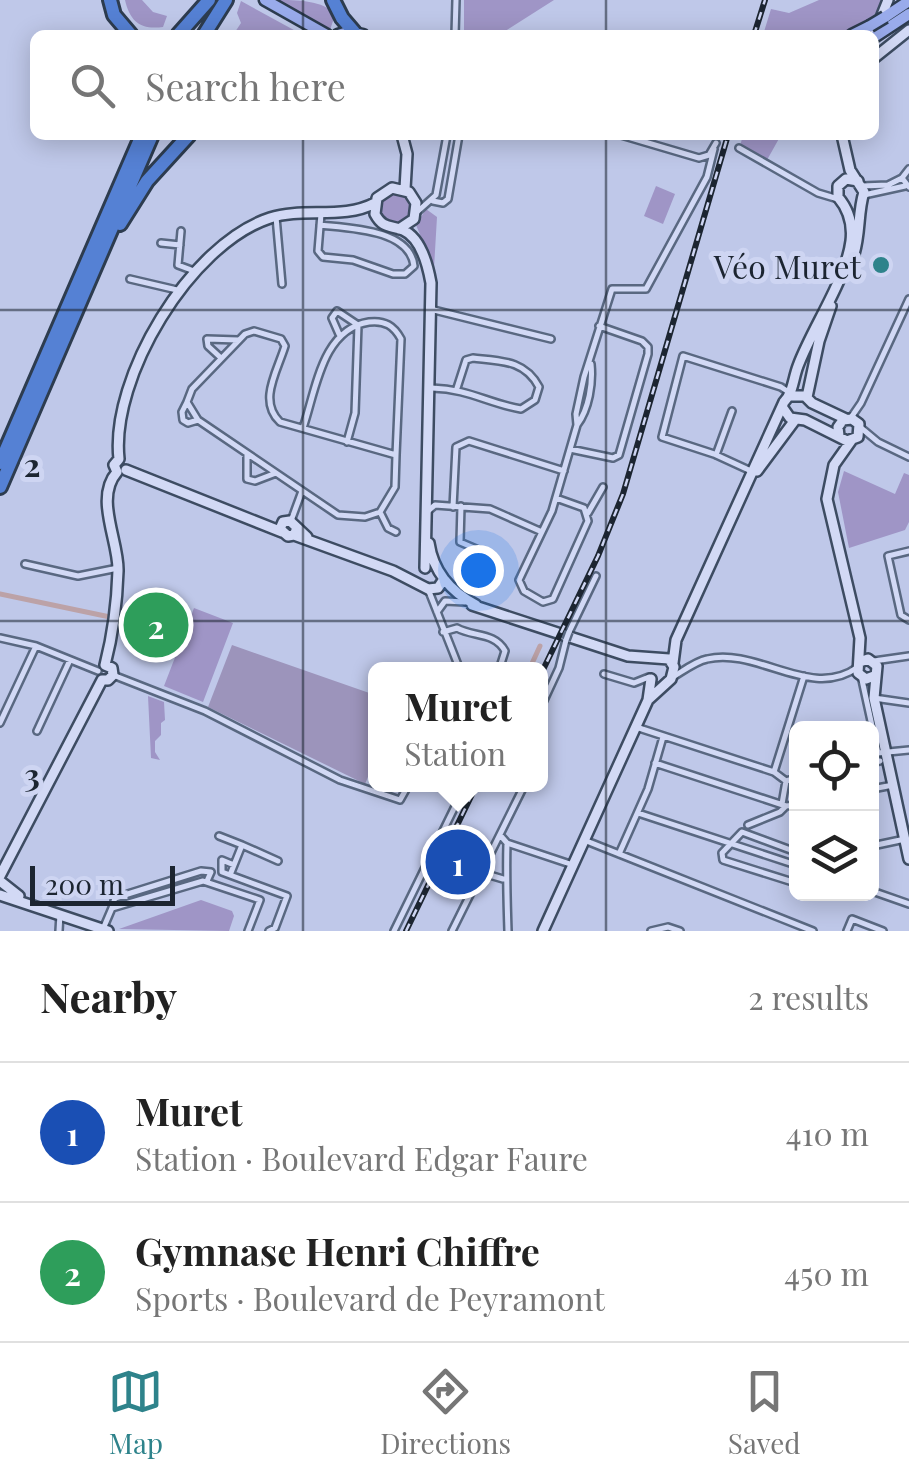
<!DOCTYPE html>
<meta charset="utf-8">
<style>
:root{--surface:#fff;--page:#f6f6f6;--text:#222;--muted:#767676;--line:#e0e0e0;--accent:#2e838b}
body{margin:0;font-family:"Playfair Display",serif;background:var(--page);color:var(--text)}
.controls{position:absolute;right:30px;bottom:30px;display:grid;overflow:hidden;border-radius:15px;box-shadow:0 5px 25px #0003}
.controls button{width:90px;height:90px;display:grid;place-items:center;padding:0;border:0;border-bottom:2px solid var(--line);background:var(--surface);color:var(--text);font:50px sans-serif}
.scale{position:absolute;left:30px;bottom:25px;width:145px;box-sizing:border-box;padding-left:10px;border:5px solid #1c2531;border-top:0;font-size:28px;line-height:35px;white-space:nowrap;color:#1c2531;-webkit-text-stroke:8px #ced5f2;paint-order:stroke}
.you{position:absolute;left:478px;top:570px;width:35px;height:35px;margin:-25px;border:8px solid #fff;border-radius:50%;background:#1a73e8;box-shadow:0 0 0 15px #1a73e833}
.badge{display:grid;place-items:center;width:65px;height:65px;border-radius:50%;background:var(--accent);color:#fff;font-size:32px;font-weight:700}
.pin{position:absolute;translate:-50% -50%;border:5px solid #fff;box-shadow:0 2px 10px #0006}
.popup{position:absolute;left:368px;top:662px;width:180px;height:130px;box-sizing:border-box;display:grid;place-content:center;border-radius:15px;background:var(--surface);filter:drop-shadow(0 2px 8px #0005);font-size:32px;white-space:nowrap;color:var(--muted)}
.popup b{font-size:38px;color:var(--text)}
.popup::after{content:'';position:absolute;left:50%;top:100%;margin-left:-20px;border:20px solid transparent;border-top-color:var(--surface)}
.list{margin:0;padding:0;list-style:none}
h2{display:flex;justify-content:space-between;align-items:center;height:130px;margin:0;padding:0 40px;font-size:42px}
h2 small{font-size:32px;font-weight:400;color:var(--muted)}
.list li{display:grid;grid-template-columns:65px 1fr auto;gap:30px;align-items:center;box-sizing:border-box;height:140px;padding:0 40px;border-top:2px solid var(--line)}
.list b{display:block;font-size:38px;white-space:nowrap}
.list p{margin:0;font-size:32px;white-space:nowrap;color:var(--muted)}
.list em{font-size:32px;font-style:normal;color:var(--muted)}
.icon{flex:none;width:55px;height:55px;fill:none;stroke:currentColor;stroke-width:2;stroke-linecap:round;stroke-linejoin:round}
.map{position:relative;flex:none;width:909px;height:931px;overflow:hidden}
.search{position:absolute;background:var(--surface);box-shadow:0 5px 25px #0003;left:30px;right:30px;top:30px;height:110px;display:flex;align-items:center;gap:25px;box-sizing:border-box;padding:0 35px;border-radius:15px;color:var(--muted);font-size:38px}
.sheet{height:410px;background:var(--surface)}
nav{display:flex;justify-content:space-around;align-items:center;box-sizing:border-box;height:140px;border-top:2px solid var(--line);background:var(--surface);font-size:28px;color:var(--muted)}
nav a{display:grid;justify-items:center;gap:5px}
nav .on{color:var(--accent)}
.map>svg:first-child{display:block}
.green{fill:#9f95c6}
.cemetery{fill:#9c94bb}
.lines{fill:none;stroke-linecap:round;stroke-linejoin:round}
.canal{stroke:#bca2a7;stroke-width:5}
.street-casing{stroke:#596881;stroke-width:10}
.secondary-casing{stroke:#3d4c62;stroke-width:14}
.primary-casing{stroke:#2d3c4f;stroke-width:15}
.highway-casing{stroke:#2d3c4f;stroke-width:18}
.street{stroke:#d2d9f5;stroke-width:5}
.secondary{stroke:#d2d9f5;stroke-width:9}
.primary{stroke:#99abeb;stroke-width:10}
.highway{stroke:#5581d4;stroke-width:12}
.rail-casing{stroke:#1c2531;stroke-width:6}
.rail{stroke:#ced5f2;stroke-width:2.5;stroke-dasharray:8;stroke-linecap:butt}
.street-bridge-casing{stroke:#596881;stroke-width:10;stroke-linecap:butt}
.primary-bridge-casing{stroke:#2d3c4f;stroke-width:15;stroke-linecap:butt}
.street-bridge{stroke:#d2d9f5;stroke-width:5}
.primary-bridge{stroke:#99abeb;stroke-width:10}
.grid{fill:none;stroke:#1c2531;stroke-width:2.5;stroke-opacity:0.55}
.poi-dot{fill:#2e838b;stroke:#ced5f2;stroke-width:4}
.labels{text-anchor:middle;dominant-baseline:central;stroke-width:10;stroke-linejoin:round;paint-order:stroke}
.poi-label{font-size:32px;fill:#1c2531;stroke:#ced5f2;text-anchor:end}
.grid-label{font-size:32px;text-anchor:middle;font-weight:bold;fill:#1c2531;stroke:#ced5f2;stroke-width:10;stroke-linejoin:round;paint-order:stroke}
</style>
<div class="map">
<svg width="909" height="931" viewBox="0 0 909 931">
<rect width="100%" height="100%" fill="#bfc8e9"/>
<path class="green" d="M125 0H142L153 12 167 16 163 27C141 30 130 22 125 0Z
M276 0C297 0 324 0 335 15L330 30 321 28Z
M464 0H554L499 35H464Z
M819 0H884C863 45 804 35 763 35L771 9 789 13Z
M241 1 303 35H233L241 23 237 13Z
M743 135H781L767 160 740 146Z
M656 186 675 194 663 224 644 216Z
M379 208a17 17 0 1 1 34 0a17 17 0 1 1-34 0Z
M426 209 437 217 434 268 416 225Z
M844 471 895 494 904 473 909 475V522L905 530 849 548 838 492Z
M194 608 233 623 203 702 164 686Z
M148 696 164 702 165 720 161 723V735L155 741V752L160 760 151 758Z
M201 900 232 911 234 916 229 931 119 929Z"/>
<path class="cemetery" d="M232 645 375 695V765H373L365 784 208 707Z"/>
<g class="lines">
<path class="canal" d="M0 594 110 617
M529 670 540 646"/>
<g class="street-casing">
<path id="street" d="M455 35 456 0
M621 135 699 158 709 155 716 143
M739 148 818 193 838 199
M909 169 902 178 909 187
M862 186 888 185 902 178
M864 195 905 186
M433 201 443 203 448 199 459 135
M417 212 436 195 447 135
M276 217 282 284
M320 225C348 228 410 229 414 266L405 274H393L353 260 323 257 318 251 321 214
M181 231 178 265 194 271
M161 243 180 245
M130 279 177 290
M434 310 551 339
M254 331 281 339 285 346C277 372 258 401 280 422L396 455 395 487 380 512 365 517 338 515 198 420 187 402 192 389 245 334Z
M339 334 332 318 337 311 358 325 355 413 347 442
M221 358 208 346 207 339 238 340
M432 388C469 389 487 403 521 409L535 400 539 387C525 360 501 361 473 358L466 360 457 388
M187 402 182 412 183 420 188 423 198 420
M850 419 861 403 909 299
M577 425C589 409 593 383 591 364
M860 427 878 442 909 457
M303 428C316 390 322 329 369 322 385 320 394 326 401 339L396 455
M570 449 613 458 619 455 648 354V347L642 341 599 326
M247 454V479L255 481 276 473
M716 455 732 411
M751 471 714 454 662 437 683 356 781 387 790 393
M556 498 584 508 588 521 553 599 543 602 524 591 519 580 552 511 577 425 576 414 584 377 612 289H646L707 177 714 149
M461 506 460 542 481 551
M453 507 456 447 469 441 564 471
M428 511 435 505 490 509 542 532
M380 512 388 528 396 532
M588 513 603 487
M291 521 302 491
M909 551 888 556 901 615 909 620
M25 564 78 576 118 568
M428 589 460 670
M437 612 445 601 465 602
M443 632 457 628C473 637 495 632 505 651L499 670
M569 632 596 576
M0 638 36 646 98 671
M874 661 909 656
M604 674 634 683 649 677
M113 675 205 711 340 780 400 800 409 784
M673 677C683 671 696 661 707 659 758 647 811 701 858 667
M862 680 878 753 909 750
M874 698 909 703
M540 709 559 668 566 640
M0 723 36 646
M636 727 774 772 786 781
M37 731 70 660
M655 763 786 806
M872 763 880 761
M774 772 804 676
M786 781 796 778
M441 784 462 793
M872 789 893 785
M782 804 786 781
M638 813 796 865
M748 825 780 812 786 806 796 805
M500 835 507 843C506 874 507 899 508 931
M219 836 242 845
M584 840 813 931
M507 843 573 865
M872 846 905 839
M796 852 742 832 722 853 723 860 796 883
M619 854 648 789 663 737
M483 873 503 879
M230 875 222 872V860L234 865
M872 891 909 904
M112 908 115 898 201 871 211 872 207 881
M103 929 112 908 203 881 260 900 248 931
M59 931 60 914
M269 931 275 928 287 896 230 875 242 845 278 861
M394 931 466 784
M452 931 525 784
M651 931 668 927 680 931
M847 931 852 919 883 931"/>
</g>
<g class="secondary-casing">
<path id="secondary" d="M874 35 888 0
M874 58 909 30
M402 135 407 154 405 189
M842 135 850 170 864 192C857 214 861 238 852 260
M399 229 414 219 416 203 409 192 392 188 377 198 375 214C383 229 390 225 403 230 421 238 428 266 431 283L425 568
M791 396H805L812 403 846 419
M807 397 819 341 831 306
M783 408 790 418 805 420 847 441 858 437 859 424 852 419 843 420 838 427 839 436
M851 441 834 465 827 499 860 638 858 673 866 679 874 676
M126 470 282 532
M757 471 795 420
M117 472 114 465 119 459C110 378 190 244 270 218 303 207 343 220 375 203
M297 528 294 535 288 536 280 529 283 522 290 521 307 537
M294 535 393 571 428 589 438 588 444 579
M429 543C433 571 451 592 476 605
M472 605 628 656 669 659 674 667 671 679 648 700
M860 662 868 659 877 666 874 698 909 859
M673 663 676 640 784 402C793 393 793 379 798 366 812 328 846 280 851 241 853 224 849 210 838 197V186L846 179 858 181
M105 665C113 634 117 604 118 571 119 541 94 498 117 472
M102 680H108L113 675 112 668 105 665
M0 876 102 680
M0 881 19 896
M0 895 108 931
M543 931 648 700 651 679"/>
</g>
<g class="primary-casing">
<path id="primary" d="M265 0 327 35
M885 17 909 1
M338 35 348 32 363 35
M852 35 870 26
M874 37 909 14"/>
</g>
<g class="highway-casing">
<path id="highway" d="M110 0 114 15 131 35
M333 0 342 18 354 32
M178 35 209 0
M204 35 226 0
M120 224 147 181 189 135
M0 463 142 135
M0 487 152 135"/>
</g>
<use href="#street" class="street"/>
<use href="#secondary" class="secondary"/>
<use href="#primary" class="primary"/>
<use href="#highway" class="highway"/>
<g class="rail-casing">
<path id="rail" d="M754 35 765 0
M540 676 598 556 623 494 728 135
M406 931 477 784"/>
</g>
<use href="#rail" class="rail"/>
<g class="street-bridge-casing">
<path id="street-bridge" d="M566 640 569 632"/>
</g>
<g class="primary-bridge-casing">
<path id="primary-bridge" d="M870 26 885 17"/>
</g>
<use href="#street-bridge" class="street-bridge"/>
<use href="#primary-bridge" class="primary-bridge"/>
</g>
<path class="grid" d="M303 0V35M606 0V35M303 135V931M606 135V931M0 310H909M0 621H909"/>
<circle class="poi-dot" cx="881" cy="265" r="10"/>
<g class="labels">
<g class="poi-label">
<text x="861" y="265">Véo Muret</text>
</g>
</g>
<g class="grid-label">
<text x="32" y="477">2</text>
<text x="32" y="787">3</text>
</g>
</svg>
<div class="controls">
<button><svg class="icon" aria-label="locate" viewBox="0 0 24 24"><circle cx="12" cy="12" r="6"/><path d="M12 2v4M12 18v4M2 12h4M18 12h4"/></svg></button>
<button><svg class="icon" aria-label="layers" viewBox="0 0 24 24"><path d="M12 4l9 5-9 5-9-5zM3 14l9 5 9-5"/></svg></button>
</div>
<div class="scale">200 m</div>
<div class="you"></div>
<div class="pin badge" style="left:458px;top:862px;background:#1a4fb4">1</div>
<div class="popup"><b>Muret</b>Station</div>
<div class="pin badge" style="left:156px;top:625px;background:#2e9e5b">2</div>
<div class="search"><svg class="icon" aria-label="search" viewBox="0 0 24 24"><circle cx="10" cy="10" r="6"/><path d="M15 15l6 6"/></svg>Search here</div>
</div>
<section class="sheet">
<h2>Nearby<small>2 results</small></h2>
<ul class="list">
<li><span class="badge" style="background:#1a4fb4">1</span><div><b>Muret</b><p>Station · Boulevard Edgar Faure</p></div><em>410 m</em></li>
<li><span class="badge" style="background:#2e9e5b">2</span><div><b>Gymnase Henri Chiffre</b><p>Sports · Boulevard de Peyramont</p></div><em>450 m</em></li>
</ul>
</section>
<nav>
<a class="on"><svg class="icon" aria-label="map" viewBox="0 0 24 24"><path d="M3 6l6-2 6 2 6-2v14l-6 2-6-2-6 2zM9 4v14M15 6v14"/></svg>Map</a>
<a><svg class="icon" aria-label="directions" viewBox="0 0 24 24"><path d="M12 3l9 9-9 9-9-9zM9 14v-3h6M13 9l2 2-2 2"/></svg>Directions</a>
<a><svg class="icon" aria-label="saved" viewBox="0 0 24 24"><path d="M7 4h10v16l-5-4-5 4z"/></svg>Saved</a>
</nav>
